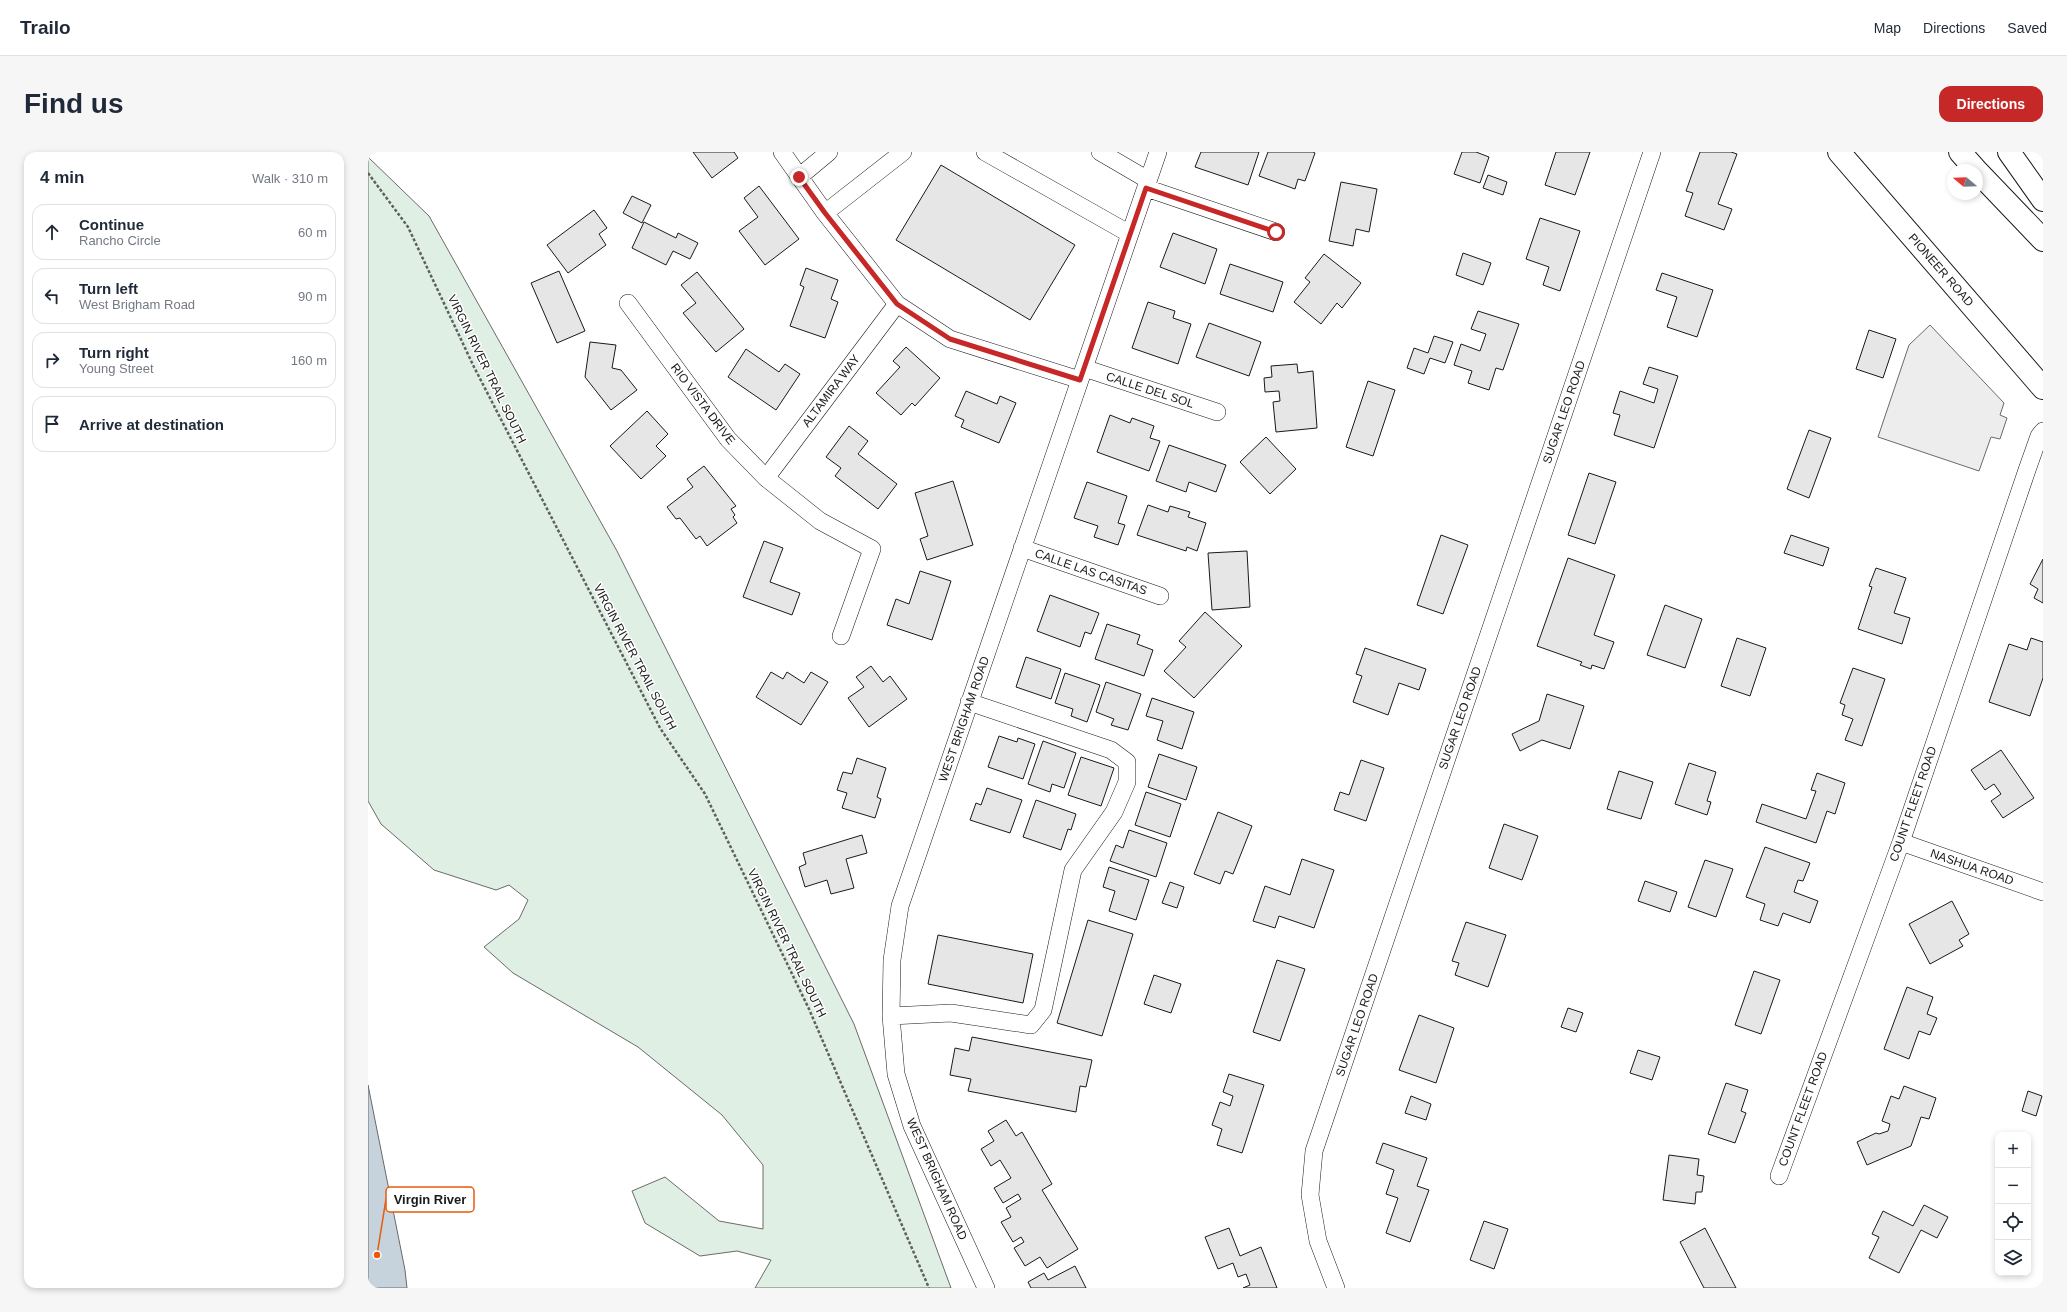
<!DOCTYPE html>
<meta charset="utf-8">
<style>
:root{--surface:#fff;--page:#f6f6f7;--text:#1f2937;--muted:#747a83;--line:#e0e1e3;--accent:#c62828}
body{margin:0;font-family:Arial,sans-serif;background:var(--page);color:var(--text)}
.controls{position:absolute;right:12px;bottom:12px;display:grid;overflow:hidden;border-radius:8px;box-shadow:0 2px 6px #0003}
.controls button{width:36px;height:36px;display:grid;place-items:center;padding:0;border:0;border-bottom:1px solid var(--line);background:var(--surface);color:var(--text);font:20px sans-serif}
.compass{position:absolute;left:1579px;top:12px;width:36px;height:36px;border-radius:50%;background:var(--surface);box-shadow:0 2px 6px #0003;rotate:289deg}
.stop{position:absolute;width:12px;height:12px;margin:-9px;border:3px solid #c62828;border-radius:50%;background:#fff}
.stop.end{background:#c62828;border-color:#fff;box-shadow:0 1px 4px #0008}
.list{margin:0;padding:0;list-style:none}
h2{display:flex;justify-content:space-between;align-items:center;height:52px;margin:0;padding:0 16px;font-size:17px}
h2 small{font-size:13px;font-weight:400;color:var(--muted)}
.list li{display:grid;grid-template-columns:26px 1fr auto;gap:12px;align-items:center;box-sizing:border-box;height:56px;margin:0 8px 8px;padding:0 8px;border:1px solid var(--line);border-radius:12px}
.list b{display:block;font-size:15px;white-space:nowrap}
.list p{margin:0;font-size:13px;white-space:nowrap;color:var(--muted)}
.list em{font-size:13px;font-style:normal;color:var(--muted)}
.icon{flex:none;width:22px;height:22px;fill:none;stroke:currentColor;stroke-width:2;stroke-linecap:round;stroke-linejoin:round}
.map{position:relative;flex:none;width:1675px;height:1136px;overflow:hidden;border-radius:12px}
header{display:flex;align-items:center;gap:24px;box-sizing:border-box;height:56px;padding:0 20px;background:var(--surface);border-bottom:1px solid var(--line)}
header strong{font-size:19px}
nav{display:flex;gap:22px;margin-inline-start:auto;font-size:14px}
.intro{display:flex;align-items:center;justify-content:space-between;box-sizing:border-box;height:96px;padding:0 24px}
h1{margin:0;font-size:28px}
.button{padding:10px 18px;border-radius:12px;background:var(--accent);color:#fff;font-size:14px;font-weight:700}
main{display:flex;gap:24px;padding:0 24px}
aside{flex:1;background:var(--surface);border-radius:12px;box-shadow:0 2px 6px #0003}
.map>svg:first-child{display:block}
.green{fill:#e0efe3;stroke:#6a6a6a}
.parking{fill:#ededed;stroke:#6a6a6a}
.water{fill:#c6d2dc;stroke:#6a6a6a}
.building{fill:#e6e6e6;stroke:#1a1a1a}
.lines{fill:none;stroke-linecap:round;stroke-linejoin:round}
.minor-casing{stroke:#1a1a1a;stroke-width:18}
.major-casing{stroke:#1a1a1a;stroke-width:24}
.highway-casing{stroke:#1a1a1a;stroke-width:24}
.path{stroke:#5f5f5f;stroke-width:2.5;stroke-dasharray:3 2;stroke-linecap:butt}
.minor{stroke:#fff;stroke-width:17}
.major{stroke:#fff;stroke-width:22}
.highway{stroke:#fff;stroke-width:22}
.route{stroke:#c62828;stroke-width:5}
.labels{text-anchor:middle;dominant-baseline:central;stroke-width:3;stroke-linejoin:round;paint-order:stroke}
.street-label{font-size:12px;fill:#1a1a1a;stroke:#fff}
.leader{fill:none;stroke:#e8590c;stroke-width:1.5}
.callout-dot{fill:#e8590c;stroke:#fff;stroke-width:1.5}
.callout{fill:#fff;stroke:#e8590c;stroke-width:1.5}
.callout-label{font-size:13px;text-anchor:middle;font-weight:bold;fill:#1a1a1a}
</style>
<header>
<strong>Trailo</strong>
<nav><a>Map</a><a>Directions</a><a>Saved</a></nav>
</header>
<div class="intro"><h1>Find us</h1><a class="button">Directions</a></div>
<main>
<aside>
<h2>4 min<small>Walk · 310 m</small></h2>
<ul class="list">
<li><svg class="icon" aria-label="ahead" viewBox="0 0 24 24"><path d="M12 20V5M6 11l6-6 6 6"/></svg><div><b>Continue</b><p>Rancho Circle</p></div><em>60 m</em></li>
<li><svg class="icon" aria-label="left" viewBox="0 0 24 24"><path d="M17 20v-9H6M10 6l-5 5 5 5"/></svg><div><b>Turn left</b><p>West Brigham Road</p></div><em>90 m</em></li>
<li><svg class="icon" aria-label="right" viewBox="0 0 24 24"><path d="M7 20v-9h11M14 6l5 5-5 5"/></svg><div><b>Turn right</b><p>Young Street</p></div><em>160 m</em></li>
<li><svg class="icon" aria-label="arrive" viewBox="0 0 24 24"><path d="M6 21V4h12l-3 4 3 4H6"/></svg><div><b>Arrive at destination</b></div></li>
</ul>
</aside>
<div class="map">
<svg width="1675" height="1136" viewBox="0 0 1675 1136">
<rect width="100%" height="100%" fill="#fff"/>
<path class="green" d="M0 5 61 64 249 399 486 872 583 1136H387L403 1108 369 1099 332 1104 277 1071 264 1039 297 1025 351 1069 395 1077V1013L354 963 270 895 145 821 116 795 151 767 160 748 141 733 128 738 66 718 13 672 0 649Z"/>
<path class="parking" d="M1562 173 1636 251 1632 263 1639 266 1632 287 1623 285 1611 319 1510 285 1541 193Z"/>
<path class="water" d="M0 933 37 1118 39 1136H0Z"/>
<path class="building" d="M325 0H366L370 6 344 26Z
M833 0H891L880 33 827 15Z
M900 0H945L947 1 937 29 930 27 927 37 891 24Z
M1094 0H1108L1121 5 1112 31 1086 22Z
M1188 0H1222L1207 43 1177 33Z
M1332 0H1363L1369 2 1350 52 1364 57 1356 78 1317 64 1325 41 1318 39Z
M573 13 707 93 662 168 528 88Z
M1120 23 1139 30 1135 43 1115 36Z
M973 30 1009 37 1001 80 988 77 985 94 961 89Z
M391 34 431 87 397 113 371 79 390 65 376 46Z
M264 44 283 53 274 71 255 61Z
M226 58 239 76 231 82 238 93 200 121 179 93Z
M1172 66 1212 79 1192 139 1175 133 1181 115 1158 107Z
M276 70 308 86 310 81 330 91 322 107 305 99 298 113 264 96Z
M805 81 849 97 837 132 792 115Z
M1095 101 1123 111 1115 133 1088 123Z
M956 102 993 131 974 156 969 151 953 172 926 150 942 130 937 126Z
M862 112 915 130 905 160 852 142Z
M438 116 470 128 463 147 470 150 457 186 422 174 436 135 432 133Z
M191 119 217 179 189 191 163 131Z
M329 120 376 177 348 200 315 161 328 151 313 133Z
M1294 121 1345 138 1329 185 1299 175 1309 145 1288 138Z
M780 150 807 159 805 166 823 172 810 212 764 196Z
M1110 159 1151 172 1135 218 1128 216 1121 238 1100 231 1104 219 1086 213 1093 192 1112 199 1118 182 1103 177Z
M841 171 893 190 881 224 828 205Z
M1501 178 1528 187 1515 226 1488 217Z
M1066 184 1085 190 1077 211 1062 206 1056 222 1039 216 1046 196 1060 201Z
M222 190 248 193 244 216 253 218 269 238 243 258 217 225Z
M538 195 572 226 547 254 544 251 533 263 508 241 532 215 525 209Z
M378 197 411 220 417 212 432 222 408 258 360 225Z
M929 212 930 221 945 219 949 276 908 280 905 250 912 249 911 239 897 240 896 226 904 225 903 214Z
M1281 215 1310 224 1286 296 1246 283 1252 263 1245 261 1252 239 1286 251 1290 237 1275 232Z
M1000 229 1027 238 1005 304 978 295Z
M598 239 629 252 632 244 648 251 631 291 593 275 596 268 587 264Z
M279 259 300 282 288 294 298 304 273 327 242 294Z
M742 263 762 271 764 266 786 274 782 286 792 289 781 319 729 300Z
M481 274 500 289 490 302 529 332 510 357 467 324 473 316 458 305Z
M1441 278 1463 286 1441 346 1419 337Z
M898 285 928 317 902 342 872 310Z
M801 293 858 313 848 340 821 330 818 340 788 329Z
M336 314 368 354 363 357 367 363 365 365 369 371 339 394 332 384 328 387 312 366 308 367 299 355 325 335 319 327Z
M1221 321 1248 330 1227 392 1200 383Z
M585 329 605 393 559 408 552 387 560 384 547 341Z
M719 330 759 344 750 371 757 373 750 393 726 385 730 374 706 366Z
M780 353 800 360 802 354 822 360 820 365 838 371 829 399 819 395 818 399 769 383Z
M1073 383 1100 393 1075 462 1049 453Z
M1423 383 1461 396 1455 414 1416 401Z
M396 389 415 396 402 430 432 441 424 463 375 445Z
M879 399 882 455 844 458 840 401Z
M1200 406 1247 423 1226 483 1246 490 1236 517 1224 513 1223 517 1212 513 1214 510 1169 494Z
M1675 407V451L1666 446 1670 437 1662 432Z
M1508 416 1538 426 1526 461 1542 466 1534 492 1490 477 1504 435 1501 434Z
M552 419 583 429 564 488 519 473 528 447 541 452Z
M682 443 731 461 723 482 717 480 712 495 669 479Z
M1297 453 1334 467 1317 516 1279 503Z
M837 460 874 494 826 546 796 519 818 495 811 489Z
M739 472 772 483 769 492 785 498 776 524 727 507Z
M1369 486 1398 496 1382 544 1353 534Z
M1663 486 1675 490V526L1662 564 1621 550 1641 492 1659 498Z
M997 496 1058 517 1051 538 1031 531 1020 563 985 550 994 524 988 522Z
M658 505 693 517 683 547 648 535Z
M503 514 515 530 522 524 539 547 501 575 480 546 496 535 488 525Z
M1485 516 1517 527 1494 594 1477 588 1485 567 1474 563 1477 553 1472 551Z
M403 520 415 527 419 520 436 531 443 520 460 530 433 573 388 545Z
M697 521 732 533 719 570 703 564 705 557 687 551Z
M738 530 773 542 760 578 743 573 746 567 728 560Z
M1179 542 1216 554 1202 597 1174 588 1152 599 1144 582 1171 569Z
M784 546 826 560 814 597 789 588 795 569 778 564Z
M631 584 649 590 650 586 667 592 655 627 620 615Z
M675 589 708 601 696 636 684 632 682 640 660 632Z
M1633 598 1666 646 1635 666 1623 649 1633 642 1626 632 1617 638 1603 618Z
M791 602 829 615 818 648 780 635Z
M713 605 746 616 733 654 700 643Z
M489 606 518 616 509 645 513 647 507 666 474 656 479 641 469 638 475 620 484 622Z
M993 608 1016 616 998 669 966 658 972 640 981 643Z
M1321 611 1348 620 1339 649 1343 650 1339 663 1307 652Z
M1251 619 1285 630 1273 667 1239 657Z
M1449 621 1477 631 1467 662 1459 659 1448 691 1388 670 1394 652 1438 667 1448 639 1443 638Z
M619 636 654 648 642 681 602 668 608 651 613 653Z
M778 640 813 652 802 685 767 673Z
M668 648 708 662 703 678 700 677 693 698 655 685Z
M850 660 884 674 865 722 857 719 852 732 826 722Z
M1136 672 1170 684 1154 728 1121 716Z
M761 678 799 691 788 725 742 709 748 693 755 696Z
M494 683 499 701 478 707 486 736 463 742 459 728 437 735 431 715 438 712 435 701Z
M1397 695 1442 711 1435 729 1430 728 1426 740 1450 749 1442 771 1415 761 1410 774 1392 768 1397 752 1378 745Z
M934 707 966 718 946 776 911 764 907 776 885 769 897 734 922 743Z
M1337 708 1365 717 1348 765 1320 755Z
M741 715 781 728 768 768 741 759 747 739 735 735Z
M1277 729 1309 740 1302 760 1270 749Z
M802 730 816 735 809 756 794 751Z
M1584 749 1601 782 1591 788 1595 794 1562 812 1541 772Z
M720 768 765 782 734 884 689 871Z
M1098 770 1138 783 1120 835 1087 823 1091 811 1084 809Z
M570 783 665 802 655 851 560 832Z
M909 808 937 817 912 889 885 880Z
M1386 819 1412 828 1393 882 1367 873Z
M786 823 813 832 803 861 776 852Z
M1539 835 1565 845 1559 862 1569 866 1562 883 1551 879 1541 907 1516 897Z
M1200 856 1215 861 1208 880 1193 875Z
M1051 863 1086 876 1068 931 1031 918Z
M604 885 724 908 718 935 712 934 708 960 600 939 603 927 582 923 587 896 601 899Z
M1270 898 1292 905 1284 928 1262 921Z
M861 922 896 933 874 1001 849 993 854 977 844 973 852 950 862 954 865 944 855 940Z
M1358 931 1380 938 1373 959 1378 961 1367 991 1340 982Z
M1536 934 1568 946 1561 967 1553 965 1543 994 1499 1013 1489 990 1508 981 1511 982 1520 979 1522 972 1514 969 1523 944 1531 947Z
M1660 939 1674 944 1668 964 1654 959Z
M1043 944 1063 952 1058 968 1037 961Z
M638 968 648 984 654 980 684 1032 674 1038 710 1097 679 1116 672 1105 657 1114 646 1096 656 1090 653 1085 645 1090 633 1070 643 1065 638 1056 653 1047 650 1042 635 1051 626 1036 643 1026 632 1008 623 1014 613 997 626 989 620 979Z
M1015 991 1059 1006 1049 1034 1061 1038 1042 1090 1018 1081 1030 1046 1018 1042 1026 1018 1008 1011Z
M1301 1003 1331 1007 1329 1023 1336 1024 1334 1040H1328L1327 1052 1295 1048Z
M1556 1053 1580 1065 1569 1086 1553 1078 1531 1121 1501 1106 1511 1085 1504 1082 1515 1059 1545 1074Z
M1116 1069 1140 1077 1126 1117 1102 1108Z
M861 1076 872 1104 893 1095 909 1136H875L882 1133 878 1122 870 1125 865 1111 850 1117 837 1085Z
M1337 1076 1368 1136H1336L1312 1090Z
M707 1114 718 1136H663L660 1130 676 1121 680 1128Z"/>
<g class="lines">
<g class="minor-casing">
<path id="minor" d="M414 0 457 61 529 152 582 187 712 228
M617 0 762 82
M732 0 780 28
M431 25 461 0
M778 36 908 80
M457 61 535 0
M260 151 360 287 398 326 452 369 504 397 473 484
M716 216 849 260
M398 326 529 152
M654 396 792 444
M1533 690 1675 740
M523 864 583 861 663 873 675 858 705 718 746 660 759 630V610L743 598 601 550
M1411 1024 1533 690 1659 318 1671 284 1675 279
M618 1136 544 974 528 922 523 864 524 808 532 754 790 0
M968 1136 950 1089 942 1043 946 999 1284 0"/>
</g>
<g class="major-casing">
<path id="major" d="M1471 0 1675 236"/>
</g>
<g class="highway-casing">
<path id="highway" d="M1592 0 1608 18
M1641 0 1675 48
M1609 19 1675 88"/>
</g>
<path class="path" d="M0 21 40 75 106 215 292 576 337 642 441 857 561 1136"/>
<use href="#minor" class="minor"/>
<use href="#major" class="major"/>
<use href="#highway" class="highway"/>
</g>
<g class="lines">
<path class="route" d="M431 25 457 61 529 152 582 187 712 228 778 36 908 80"/>
</g>
<g class="labels">
<g class="street-label">
<text transform="translate(1573 118) rotate(49)">PIONEER ROAD</text>
<text transform="translate(119 217) rotate(64)">VIRGIN RIVER TRAIL SOUTH</text>
<text transform="translate(782 238) rotate(18)">CALLE DEL SOL</text>
<text transform="translate(463 239) rotate(-53)">ALTAMIRA WAY</text>
<text transform="translate(335 252) rotate(53)">RIO VISTA DRIVE</text>
<text transform="translate(1196 260) rotate(-71)">SUGAR LEO ROAD</text>
<text transform="translate(723 420) rotate(19)">CALLE LAS CASITAS</text>
<text transform="translate(267 505) rotate(62)">VIRGIN RIVER TRAIL SOUTH</text>
<text transform="translate(1092 566) rotate(-71)">SUGAR LEO ROAD</text>
<text transform="translate(596 567) rotate(-71)">WEST BRIGHAM ROAD</text>
<text transform="translate(1545 652) rotate(-71)">COUNT FLEET ROAD</text>
<text transform="translate(1604 715) rotate(19)">NASHUA ROAD</text>
<text transform="translate(419 791) rotate(64)">VIRGIN RIVER TRAIL SOUTH</text>
<text transform="translate(989 873) rotate(-71)">SUGAR LEO ROAD</text>
<text transform="translate(1435 957) rotate(-70)">COUNT FLEET ROAD</text>
<text transform="translate(569 1027) rotate(66)">WEST BRIGHAM ROAD</text>
</g>
</g>
<path class="leader" d="M9 1103L18 1047"/>
<circle class="callout-dot" cx="9" cy="1103" r="4"/>
<rect class="callout" x="18" y="1035" width="88" height="25" rx="4"/>
<g class="callout-label">
<text x="62" y="1052">Virgin River</text>
</g>
</svg>
<div class="controls">
<button>+</button>
<button>−</button>
<button><svg class="icon" aria-label="locate" viewBox="0 0 24 24"><circle cx="12" cy="12" r="6"/><path d="M12 2v4M12 18v4M2 12h4M18 12h4"/></svg></button>
<button><svg class="icon" aria-label="layers" viewBox="0 0 24 24"><path d="M12 4l9 5-9 5-9-5zM3 14l9 5 9-5"/></svg></button>
</div>
<svg class="compass" viewBox="-18 -18 36 36"><path d="M0-13l5 13h-10z" fill="#e53935"/><path d="M0 13l5-13h-10z" fill="#747a83"/></svg>
<div class="stop" style="left:908px;top:80px"></div>
<div class="stop end" style="left:431px;top:25px"></div>
</div>
</main>
